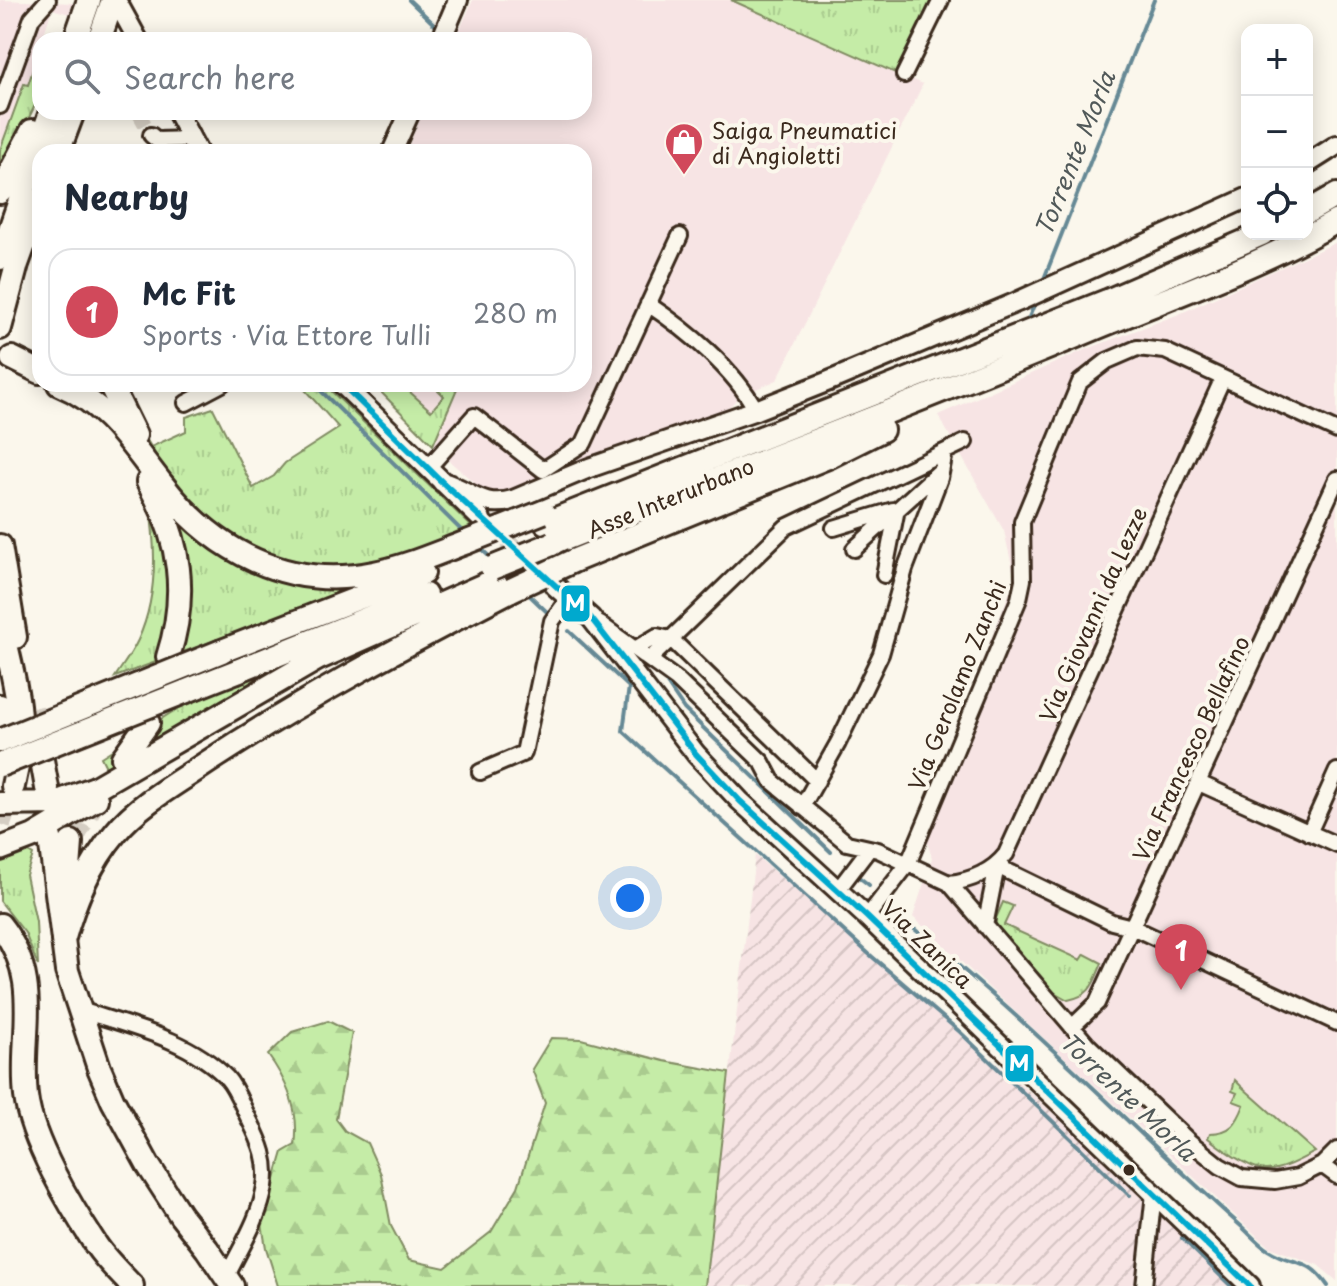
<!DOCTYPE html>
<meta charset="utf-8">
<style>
:root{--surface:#fff;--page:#f2f2f3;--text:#1f2937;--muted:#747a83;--line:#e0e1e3;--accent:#d1495b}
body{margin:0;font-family:"Playpen Sans",sans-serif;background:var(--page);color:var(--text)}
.controls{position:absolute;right:24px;top:24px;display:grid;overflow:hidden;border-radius:16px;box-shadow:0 4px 20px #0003}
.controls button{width:72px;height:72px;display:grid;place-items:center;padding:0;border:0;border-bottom:2px solid var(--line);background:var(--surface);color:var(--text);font:40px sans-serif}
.you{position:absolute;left:630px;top:898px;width:28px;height:28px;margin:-20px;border:6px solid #fff;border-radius:50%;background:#1a73e8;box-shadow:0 0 0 12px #1a73e833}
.badge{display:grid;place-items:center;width:52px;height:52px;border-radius:50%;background:var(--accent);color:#fff;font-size:26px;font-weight:700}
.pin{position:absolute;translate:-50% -66px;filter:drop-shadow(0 2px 4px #0008)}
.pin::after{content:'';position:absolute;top:42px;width:28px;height:24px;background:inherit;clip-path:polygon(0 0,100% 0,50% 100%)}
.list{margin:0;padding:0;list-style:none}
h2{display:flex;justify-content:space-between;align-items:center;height:104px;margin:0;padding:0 32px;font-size:34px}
h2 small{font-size:26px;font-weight:400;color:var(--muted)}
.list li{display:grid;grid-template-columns:52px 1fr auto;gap:24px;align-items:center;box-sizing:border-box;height:128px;margin:0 16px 16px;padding:0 16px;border:2px solid var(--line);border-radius:24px}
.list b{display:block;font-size:30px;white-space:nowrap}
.list p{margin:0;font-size:26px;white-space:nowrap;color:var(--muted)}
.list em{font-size:26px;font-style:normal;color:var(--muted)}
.icon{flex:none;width:44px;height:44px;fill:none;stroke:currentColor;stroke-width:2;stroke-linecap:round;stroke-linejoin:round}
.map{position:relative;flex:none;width:1337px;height:1286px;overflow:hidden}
.search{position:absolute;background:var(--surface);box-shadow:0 4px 20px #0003;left:32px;top:32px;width:560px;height:88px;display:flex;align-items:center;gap:20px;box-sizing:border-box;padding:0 28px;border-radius:24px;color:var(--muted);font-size:30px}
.panel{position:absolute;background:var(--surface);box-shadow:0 4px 20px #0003;left:32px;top:144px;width:560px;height:248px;border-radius:24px}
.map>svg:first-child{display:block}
.built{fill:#f7e4e4}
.industrial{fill:url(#industrial-furrows)}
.grass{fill:url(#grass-tufts);stroke:#808b62;stroke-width:2}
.forest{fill:url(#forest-firs);stroke:#808b62;stroke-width:2}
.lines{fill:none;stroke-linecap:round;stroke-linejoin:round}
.stream{stroke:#668995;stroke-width:4}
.minor-tunnel{stroke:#d5cec3;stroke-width:14;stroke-dasharray:14 7;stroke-linecap:butt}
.major-tunnel{stroke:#d5cec3;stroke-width:18;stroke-dasharray:18 9;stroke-linecap:butt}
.highway-tunnel{stroke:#d5cec3;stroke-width:22;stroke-dasharray:22 11;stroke-linecap:butt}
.minor-casing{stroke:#3b2a1e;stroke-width:20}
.major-casing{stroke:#3b2a1e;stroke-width:24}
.highway-casing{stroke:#3b2a1e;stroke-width:28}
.minor{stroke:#fbf7ec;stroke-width:14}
.major{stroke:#fbf7ec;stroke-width:18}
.highway{stroke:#fbf7ec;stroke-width:22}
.highway-bridge-casing{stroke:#3b2a1e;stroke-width:28;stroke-linecap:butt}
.highway-bridge{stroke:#fbf7ec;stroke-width:22}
.bus-1-casing{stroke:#fbf7ec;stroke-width:12}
.bus-1{stroke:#00a9ce;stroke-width:6}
.bus-dot{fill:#3b2a1e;stroke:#fbf7ec;stroke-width:3}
.labels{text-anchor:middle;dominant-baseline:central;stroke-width:8;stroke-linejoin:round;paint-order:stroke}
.poi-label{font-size:22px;fill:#3b2a1e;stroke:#fbf7ec;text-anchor:start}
.street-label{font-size:22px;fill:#3b2a1e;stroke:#fbf7ec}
.water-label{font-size:24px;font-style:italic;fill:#515959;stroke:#fbf7ec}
.line-badge{stroke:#fbf7ec;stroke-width:3}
.badge-label{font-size:22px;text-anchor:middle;font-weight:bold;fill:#fff}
</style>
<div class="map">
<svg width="1337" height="1286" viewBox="0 0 1337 1286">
<defs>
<pattern id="industrial-furrows" width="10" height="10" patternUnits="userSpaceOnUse" patternTransform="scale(2)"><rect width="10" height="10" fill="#f7e4e4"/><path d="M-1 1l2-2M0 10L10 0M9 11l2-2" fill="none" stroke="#d5c4c3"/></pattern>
<pattern id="grass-tufts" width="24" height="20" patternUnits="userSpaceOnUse" patternTransform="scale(2)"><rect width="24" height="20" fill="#c5eca7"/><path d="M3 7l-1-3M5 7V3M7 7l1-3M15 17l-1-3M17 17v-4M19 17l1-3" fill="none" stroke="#aacb8f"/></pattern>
<pattern id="forest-firs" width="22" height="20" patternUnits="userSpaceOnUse" patternTransform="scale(2)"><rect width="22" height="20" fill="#c5eca7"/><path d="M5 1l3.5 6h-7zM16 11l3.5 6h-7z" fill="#aacb8f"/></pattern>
</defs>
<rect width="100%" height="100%" fill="#fbf7ec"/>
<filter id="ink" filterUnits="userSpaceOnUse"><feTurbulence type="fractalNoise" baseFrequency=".0125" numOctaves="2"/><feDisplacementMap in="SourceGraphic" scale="16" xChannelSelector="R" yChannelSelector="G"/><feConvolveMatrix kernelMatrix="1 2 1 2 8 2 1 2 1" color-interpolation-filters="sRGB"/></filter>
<g filter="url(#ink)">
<path class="built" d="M0 0 73 3 69 14 52 9 42 40H40L28 86 25 85 0 150Z
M473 0H731L923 84 777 380 740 396 729 407 586 458 496 501 441 454 371 384H584V152H406L423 112H584V40H455Z
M1337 242V1281L1318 1265 1269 1247 913 917 932 858 920 818 1015 579 1004 531 938 415 1082 351 1179 314Z"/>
<path class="industrial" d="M755 855 1039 1100 1240 1286H705Z"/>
<path class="grass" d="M731 0H937L902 76Z
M40 48V95L0 177V150L24 84 28 85Z
M314 384 325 385 472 527 431 543V549L378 566 322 570 261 556 185 502 142 441 147 440 151 447 186 431V417L213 408 253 488 274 476 285 463 339 428 305 390Z
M373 384H401L431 411 444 396 432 384H459L433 445Z
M146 482 223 551 371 583 115 677C123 665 132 653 138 640 161 590 155 533 146 482Z
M283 664 275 672 108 771 101 757 177 709Z
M28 852 33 855 26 875 36 922 38 966 25 933 0 901V859Z
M1003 902 1013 906 1004 925 1081 960 1085 954 1102 963C1093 984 1092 995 1068 1000L1047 988 996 928V918Z
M1235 1080 1241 1086 1315 1152C1301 1159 1281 1171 1265 1170 1247 1168 1221 1148 1208 1138L1210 1133C1231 1133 1237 1123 1244 1105L1233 1101 1237 1093 1232 1091Z"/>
<path class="forest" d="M328 1021 352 1033 336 1119 345 1131 367 1143 381 1174 391 1226 409 1260 445 1268 491 1232 518 1187 545 1103 532 1069 551 1038 581 1039 664 1061 729 1073 705 1286H278L266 1248 262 1224 283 1152 295 1145C300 1112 287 1081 268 1055L292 1032Z"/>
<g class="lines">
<path class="stream" d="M409 0 438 28
M1042 284 1154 0
M1028 320 1036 300
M314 384 466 535
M478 546 492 559
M524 590 547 612
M569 631 629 687 623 731 869 954 960 1032 1130 1196
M667 684 684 709 831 852
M860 878 869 885
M908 924C1026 1017 1129 1126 1241 1226 1249 1233 1258 1244 1268 1250 1295 1267 1306 1255 1328 1286
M1182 1238 1231 1286"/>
<path class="minor-tunnel" d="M138 112 151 135"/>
<path class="major-tunnel" d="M487 523 550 582"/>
<path class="highway-tunnel" d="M32 708 39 743
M0 824 13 787
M71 842 99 794"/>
<g class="minor-casing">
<path id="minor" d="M904 75 941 0
M0 106 32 18 48 0
M151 135 157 140 192 139
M648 304C687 330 734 369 756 410
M186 403 222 384
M428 468 474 416 543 470 584 443 680 236
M834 528 893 510
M854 549 941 470
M884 575 897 509
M600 624 676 679 762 762 772 781 847 843 878 850 949 883 1087 1044 1190 1142 1220 1166 1242 1178 1275 1181 1298 1177 1322 1165 1337 1150
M635 649 657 636 671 639 817 781
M650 659 786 527 965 442
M480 772 524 753 552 621 569 598
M1199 783 1337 845
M802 807 838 743 881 654 905 569 940 478 945 452
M1309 833 1337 771
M997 866 1112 922 1132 927 1337 1023
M949 883C971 881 993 871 1006 854L1223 378
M837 891 869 849
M867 917 908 864 1019 599 1023 580 1022 522 1080 382 1107 361 1137 348 1165 351 1337 431
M985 926 997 866
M77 1009C128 1026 188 1038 227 1078 237 1089 243 1108 250 1121 261 1143 269 1161 265 1186 260 1218 241 1247 227 1276
M1072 1027 1097 1003 1337 479
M1322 1165 1337 1176
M1144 1286 1154 1193"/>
</g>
<g class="major-casing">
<path id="major" d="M116 0 138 40
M441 40 458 0
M177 112 198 152
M392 152 410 112
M1307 164 1337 145
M342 384 481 519
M442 482C470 490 482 509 513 500L589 468 756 410 829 381 1017 302 1247 198
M555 586 591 618 696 754 740 801 867 917 1250 1286"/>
</g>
<g class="highway-casing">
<path id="highway" d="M75 40 89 0
M99 40 113 0
M58 152 73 112
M0 192 32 131
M1307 212 1337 195
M0 258 51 112
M0 328 17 264 40 200
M12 358 40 372
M59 384C106 403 132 446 162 484 213 551 289 591 374 573 406 567 437 553 467 542
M110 384 135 435
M148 482C181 540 188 595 168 657
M546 523 1107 301 1262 234
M552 544C733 472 914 404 1093 329 1175 295 1260 266 1337 221
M0 546 15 637
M573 561 830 456 882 430
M0 621C15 680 28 726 13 786
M222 651 423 573
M237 671 425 595
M0 706 14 743
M123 758 148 723
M42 760 47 788
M0 804 55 803 95 788 317 659 502 577
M50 838 67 971 99 1068 113 1101 148 1165 181 1216 207 1249 232 1286
M0 849 34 836 96 799
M67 896 71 842
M0 925C44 981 19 1034 26 1096 31 1140 71 1207 96 1245 106 1260 120 1273 132 1286
M63 941C74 901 89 864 116 832 140 803 177 783 208 762 305 698 408 643 511 590"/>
</g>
<use href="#minor" class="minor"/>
<use href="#major" class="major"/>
<use href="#highway" class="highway"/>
<g class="highway-bridge-casing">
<path id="highway-bridge" d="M467 542 543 512
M492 568 552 544
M511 590 573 561
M0 741 222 651
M0 765 237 671"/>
</g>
<use href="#highway-bridge" class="highway-bridge"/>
<g class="bus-1-casing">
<path id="bus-1" d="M342 384 442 482 591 618 696 754 740 801 867 917 1250 1286"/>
</g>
<use href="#bus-1" class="bus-1"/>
</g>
</g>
<defs>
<g id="shop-pin" transform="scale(2)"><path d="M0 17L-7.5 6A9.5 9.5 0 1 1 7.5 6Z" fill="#d1495b" stroke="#fbf7ec"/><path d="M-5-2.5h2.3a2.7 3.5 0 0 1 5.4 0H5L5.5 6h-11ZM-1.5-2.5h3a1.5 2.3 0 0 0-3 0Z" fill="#fff"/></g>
</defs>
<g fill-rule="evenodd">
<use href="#shop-pin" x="684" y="142"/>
</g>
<circle class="bus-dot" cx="1129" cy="1170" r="7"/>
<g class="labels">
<g class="poi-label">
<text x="712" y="129">Saiga Pneumatici<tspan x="712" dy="25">di Angioletti</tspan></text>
</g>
<g class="street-label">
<text transform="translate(670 497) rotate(-22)">Asse Interurbano</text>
<text transform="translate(1092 614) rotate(-66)">Via Giovanni da Lezze</text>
<text transform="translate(956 685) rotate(-68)">Via Gerolamo Zanchi</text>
<text transform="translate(1190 748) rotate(-65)">Via Francesco Bellafino</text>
<text transform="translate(928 943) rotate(44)">Via Zanica</text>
</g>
<g class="water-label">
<text transform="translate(1074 153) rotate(-68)">Torrente Morla</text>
<text transform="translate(1129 1096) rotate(43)">Torrente Morla</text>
</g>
</g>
<g class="line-badge">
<rect x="560" y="584" width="31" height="39" rx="8" fill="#00a9ce"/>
<rect x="1004" y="1044" width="31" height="39" rx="8" fill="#00a9ce"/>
</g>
<g class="badge-label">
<text x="575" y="611">M</text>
<text x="1019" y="1071">M</text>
</g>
</svg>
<div class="controls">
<button>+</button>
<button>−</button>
<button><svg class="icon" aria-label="locate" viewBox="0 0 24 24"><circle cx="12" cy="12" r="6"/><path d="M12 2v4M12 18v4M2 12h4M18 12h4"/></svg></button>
</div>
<div class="you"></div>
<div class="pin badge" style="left:1181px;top:990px">1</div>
<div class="search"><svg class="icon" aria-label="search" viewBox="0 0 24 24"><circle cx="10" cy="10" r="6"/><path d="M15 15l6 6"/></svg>Search here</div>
<section class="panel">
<h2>Nearby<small></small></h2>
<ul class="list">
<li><span class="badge">1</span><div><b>Mc Fit</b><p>Sports · Via Ettore Tulli</p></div><em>280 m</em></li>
</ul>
</section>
</div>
